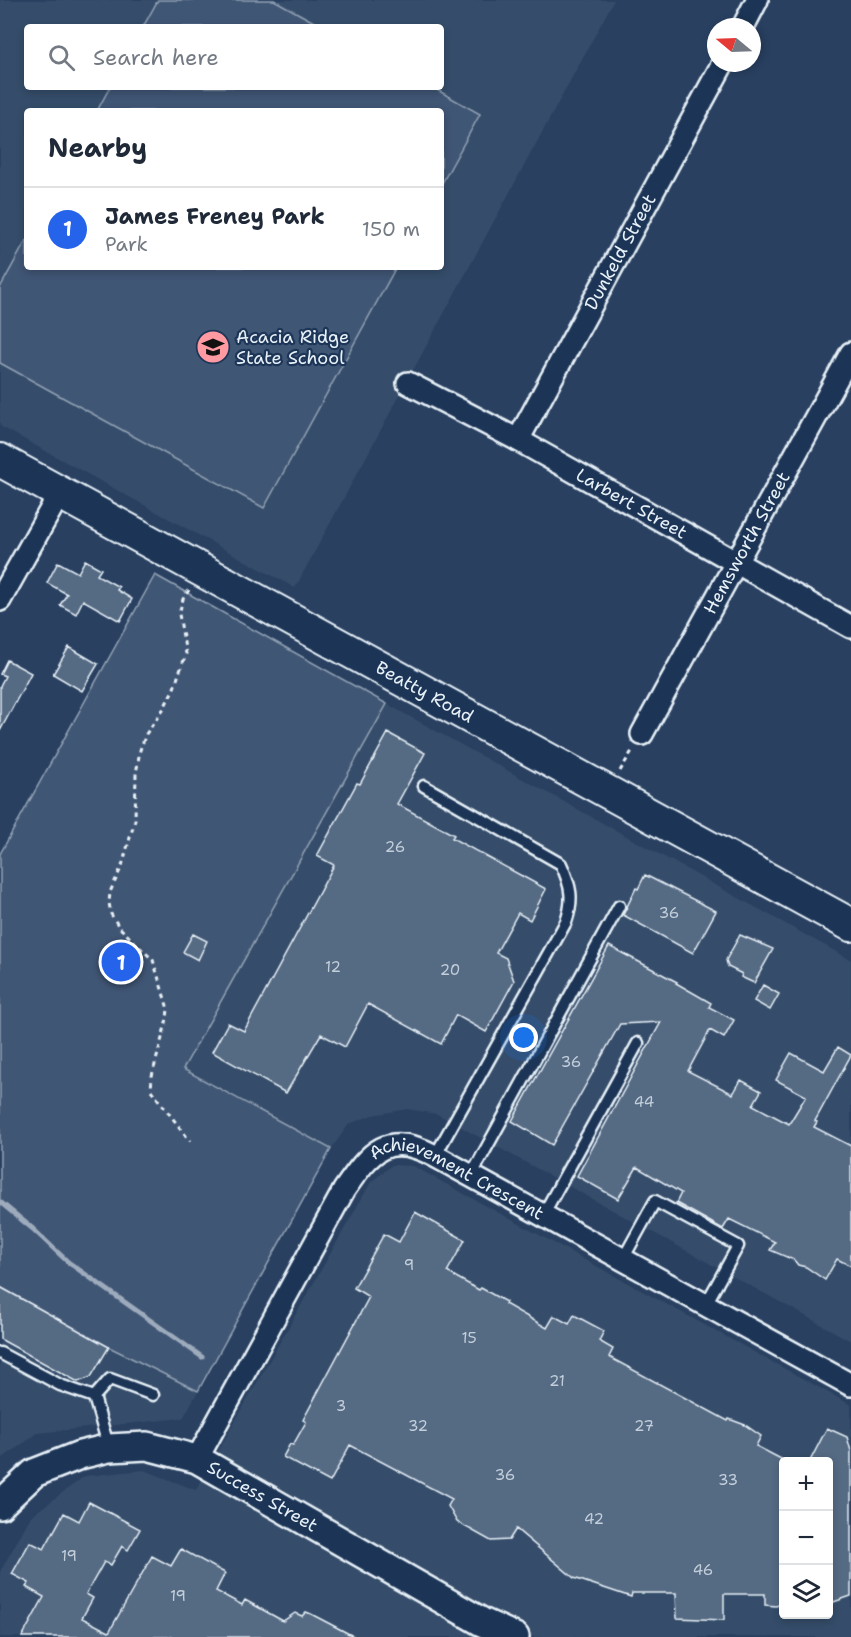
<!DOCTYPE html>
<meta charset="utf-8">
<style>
:root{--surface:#fff;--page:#f6f6f7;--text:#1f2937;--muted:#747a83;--line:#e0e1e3;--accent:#2563eb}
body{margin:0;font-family:"Shantell Sans",sans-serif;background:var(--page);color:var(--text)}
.controls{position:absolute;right:18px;bottom:18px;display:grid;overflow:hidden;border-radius:6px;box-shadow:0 3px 9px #0003}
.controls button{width:54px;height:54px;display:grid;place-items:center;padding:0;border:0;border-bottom:2px solid var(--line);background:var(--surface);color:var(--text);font:30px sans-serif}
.compass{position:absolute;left:707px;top:18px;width:54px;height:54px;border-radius:50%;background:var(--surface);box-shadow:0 3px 9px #0003;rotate:289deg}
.you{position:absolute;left:524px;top:1038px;width:21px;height:21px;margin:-15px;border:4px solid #fff;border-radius:50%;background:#1a73e8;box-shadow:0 0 0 9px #1a73e833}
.badge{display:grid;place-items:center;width:39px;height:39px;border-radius:50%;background:var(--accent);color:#fff;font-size:20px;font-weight:700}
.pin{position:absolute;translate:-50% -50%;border:3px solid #fff;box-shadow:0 2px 6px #0006}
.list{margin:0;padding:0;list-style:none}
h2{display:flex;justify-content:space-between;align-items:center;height:78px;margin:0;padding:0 24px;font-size:26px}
h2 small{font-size:20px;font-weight:400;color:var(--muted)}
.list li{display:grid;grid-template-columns:39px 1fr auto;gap:18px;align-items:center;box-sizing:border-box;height:84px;padding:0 24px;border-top:2px solid var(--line)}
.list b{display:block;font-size:22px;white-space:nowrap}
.list p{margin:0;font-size:20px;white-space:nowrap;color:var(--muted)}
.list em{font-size:20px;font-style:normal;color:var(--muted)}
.icon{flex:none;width:33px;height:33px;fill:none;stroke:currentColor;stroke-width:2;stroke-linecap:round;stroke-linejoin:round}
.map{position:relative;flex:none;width:851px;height:1637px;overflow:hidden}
.search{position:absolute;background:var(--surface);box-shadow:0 3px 9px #0003;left:24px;top:24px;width:420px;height:66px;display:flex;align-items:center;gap:15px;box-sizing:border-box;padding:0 21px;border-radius:6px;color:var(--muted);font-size:22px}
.panel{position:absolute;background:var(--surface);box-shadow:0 3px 9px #0003;left:24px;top:108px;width:420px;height:162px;border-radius:6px}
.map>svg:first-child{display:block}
.built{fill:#364d6b;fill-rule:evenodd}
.green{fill:#415774;stroke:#94a4b6;stroke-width:1.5}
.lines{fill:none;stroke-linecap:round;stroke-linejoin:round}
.stream{stroke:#9dabbd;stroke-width:5}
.building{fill:#556a83;stroke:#e8f1f8;stroke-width:1.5}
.service-casing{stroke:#e8f1f8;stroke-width:15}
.minor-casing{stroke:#e8f1f8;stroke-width:26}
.tertiary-casing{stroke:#e8f1f8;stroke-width:32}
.secondary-casing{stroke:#e8f1f8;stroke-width:36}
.path{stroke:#e8f1f8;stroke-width:3;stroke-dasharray:4.5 4.5;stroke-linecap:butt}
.service{stroke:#1d3557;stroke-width:10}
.minor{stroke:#1d3557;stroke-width:21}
.tertiary{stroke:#1d3557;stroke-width:27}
.secondary{stroke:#1d3557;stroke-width:32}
.labels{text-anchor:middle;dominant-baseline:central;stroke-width:4.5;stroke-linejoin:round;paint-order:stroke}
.number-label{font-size:15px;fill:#c3cfdb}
.street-label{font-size:18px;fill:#e8f1f8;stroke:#1d3557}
.poi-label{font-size:18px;fill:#e8f1f8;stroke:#1d3557;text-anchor:start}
</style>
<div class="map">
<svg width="851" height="1637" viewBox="0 0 851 1637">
<rect width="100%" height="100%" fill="#294061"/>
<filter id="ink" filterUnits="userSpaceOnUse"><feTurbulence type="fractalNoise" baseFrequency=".0167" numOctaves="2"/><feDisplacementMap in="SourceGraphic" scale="12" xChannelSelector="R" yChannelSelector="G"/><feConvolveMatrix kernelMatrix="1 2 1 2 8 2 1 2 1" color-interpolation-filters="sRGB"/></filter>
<g filter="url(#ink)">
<path class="built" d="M0 0H614L295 588 0 426ZM27 27H441V87H27ZM27 111H441V267H27Z
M387 704 851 960V1341L437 1114 407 1109 373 1115 349 1124 331 1149 183 1069Z
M392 1165 413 1166 851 1405V1637H0V1572L31 1516 85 1476 144 1470 196 1490 371 1182ZM784 1462H828V1614H784Z
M0 1287 109 1347 198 1391 183 1418 38 1433 0 1460Z"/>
<path class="green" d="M158 0H274L323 27H143Z
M110 87H432L480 114 441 185V111H97Z
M27 239V267H396L264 508 0 363V288Z
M155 575 387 704 183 1069 331 1149 198 1391 109 1347 0 1287V854Z"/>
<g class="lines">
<path class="stream" d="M0 1202 33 1229 68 1262 202 1357"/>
</g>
<path class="building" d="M85 560 101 569 97 575 119 587 117 590 132 599 120 621 83 600 76 614 60 605 67 594 47 583 58 562 78 573Z
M69 647 98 664 82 691 53 674Z
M7 660 31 673 0 731V686L5 676 0 674Z
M388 733 425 753 397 804 454 835 452 838 546 889 530 920 518 913 496 953 506 958 514 981 486 1032 456 1015 441 1044 368 1004 345 1047 321 1034 286 1093 212 1052 228 1023 244 1031 334 865 317 856 357 783 360 784Z
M645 875 716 911 693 953 623 915 636 888 638 889Z
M193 934 207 941 198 960 183 952Z
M740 935 773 949 754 983 741 977 742 974 728 967 726 960Z
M609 946 677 982 676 983 711 1003 709 1007 734 1020 724 1038 710 1030 688 1071 733 1094 741 1080 761 1091 753 1105 789 1124 806 1096 776 1080 791 1053 824 1071 838 1047 851 1055 815 1121 817 1122 814 1127 851 1146V1266L837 1259 825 1280 806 1267 798 1265 794 1260 770 1250 775 1242 729 1219 723 1229 676 1203 681 1193 637 1167 618 1199 577 1176 661 1022 620 1024 552 1145 512 1121Z
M763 985 779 994 770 1010 754 1001Z
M415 1212 465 1240 447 1272 479 1290 481 1288 506 1302 505 1304 547 1328 554 1316 569 1324 574 1315 604 1331 599 1341 613 1349 609 1357 728 1421 729 1419 745 1425 761 1436 756 1446 783 1460V1603L776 1606 765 1605V1594H724V1620L677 1618 676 1593H632L631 1597 574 1578 516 1529 509 1540 491 1541 457 1522 448 1506 452 1499 350 1445 330 1482 283 1457 290 1444 293 1445 306 1422 303 1420 369 1297 354 1288 384 1234 399 1242Z
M0 1287 109 1347 91 1377 78 1382 0 1339Z
M827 1428 847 1437 851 1451V1596L828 1604V1461H810Z
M89 1502 140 1529 128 1550 122 1546 111 1565 104 1562 86 1594 93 1598 82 1618 109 1632 152 1556 171 1566 181 1549 225 1573 216 1591 242 1605 245 1600 283 1621 295 1613 302 1616 306 1612 311 1614 355 1637H22L44 1597 26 1587 29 1583 12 1574 30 1542 44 1549 64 1513 79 1521Z"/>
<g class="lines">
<g class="service-casing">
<path id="service" d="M424 786 561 864C571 886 574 899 566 922L435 1156
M471 1176 619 906
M543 1215 638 1043
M623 1259 655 1201 738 1246 706 1304
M0 1353 60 1385 94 1397 109 1448
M94 1397 110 1379 153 1395"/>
</g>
<g class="minor-casing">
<g id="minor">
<path d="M743 27 757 0"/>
<path id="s1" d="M408 383 518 440 851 627"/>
<path id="s2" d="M518 440 723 63"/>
<path d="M0 600 60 493"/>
<path id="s3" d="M642 734 851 353"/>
<path id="s4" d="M197 1459 344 1190C371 1151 387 1130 435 1156L851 1385"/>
</g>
</g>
<g class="tertiary-casing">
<g id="tertiary">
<path id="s5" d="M0 1505 34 1473 80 1455 109 1448 147 1446 197 1459 482 1622 515 1637"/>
</g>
</g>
<g class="secondary-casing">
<g id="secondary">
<path id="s6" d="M0 460 851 925"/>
</g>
</g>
<path class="path" d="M189 590 183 599 179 614 186 654 174 688 164 708 146 734 140 750 136 774 135 820 122 866 110 892 109 903 111 914 119 927 153 960 168 1009 167 1019 152 1076 151 1090 190 1141
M620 771 632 751"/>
<use href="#service" class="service"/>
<use href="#minor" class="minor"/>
<use href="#tertiary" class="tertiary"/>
<use href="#secondary" class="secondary"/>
</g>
</g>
<defs>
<g id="school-disc" transform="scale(1.725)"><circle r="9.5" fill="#ff9aa2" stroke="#1d3557"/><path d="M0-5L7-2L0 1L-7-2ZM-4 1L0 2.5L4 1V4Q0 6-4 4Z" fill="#111"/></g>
</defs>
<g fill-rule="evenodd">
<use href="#school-disc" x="213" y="347"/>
</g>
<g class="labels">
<g class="number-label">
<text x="395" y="847">26</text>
<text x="669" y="913">36</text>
<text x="333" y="967">12</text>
<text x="450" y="970">20</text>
<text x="571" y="1062">36</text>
<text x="644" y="1102">44</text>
<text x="409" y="1265">9</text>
<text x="469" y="1338">15</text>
<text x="557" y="1381">21</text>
<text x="341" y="1406">3</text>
<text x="418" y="1426">32</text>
<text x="644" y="1426">27</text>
<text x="505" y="1475">36</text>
<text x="728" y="1480">33</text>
<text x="594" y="1519">42</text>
<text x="69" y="1556">19</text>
<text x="703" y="1570">46</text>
<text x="178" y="1596">19</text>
</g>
<g class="street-label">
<text stroke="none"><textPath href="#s2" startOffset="214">Dunkeld Street</textPath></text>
<text stroke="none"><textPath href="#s1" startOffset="254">Larbert Street</textPath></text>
<text stroke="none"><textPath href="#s3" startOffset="218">Hemsworth Street</textPath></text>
<text stroke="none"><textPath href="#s6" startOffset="484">Beatty Road</textPath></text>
<text stroke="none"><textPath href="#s4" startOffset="446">Achievement Crescent</textPath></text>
<text stroke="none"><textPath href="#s5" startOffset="291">Success Street</textPath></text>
</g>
<g class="poi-label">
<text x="236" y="337">Acacia Ridge<tspan x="236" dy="21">State School</tspan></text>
</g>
</g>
</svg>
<div class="controls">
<button>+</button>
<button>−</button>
<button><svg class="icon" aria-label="layers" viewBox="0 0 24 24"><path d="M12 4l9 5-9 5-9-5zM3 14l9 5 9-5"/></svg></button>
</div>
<svg class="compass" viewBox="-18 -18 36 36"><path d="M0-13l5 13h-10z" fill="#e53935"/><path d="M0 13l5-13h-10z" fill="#747a83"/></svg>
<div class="you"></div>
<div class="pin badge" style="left:121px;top:962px">1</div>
<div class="search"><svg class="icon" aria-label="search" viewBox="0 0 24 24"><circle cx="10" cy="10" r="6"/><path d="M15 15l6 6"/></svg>Search here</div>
<section class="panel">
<h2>Nearby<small></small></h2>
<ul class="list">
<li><span class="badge">1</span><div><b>James Freney Park</b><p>Park</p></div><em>150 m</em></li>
</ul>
</section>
</div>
